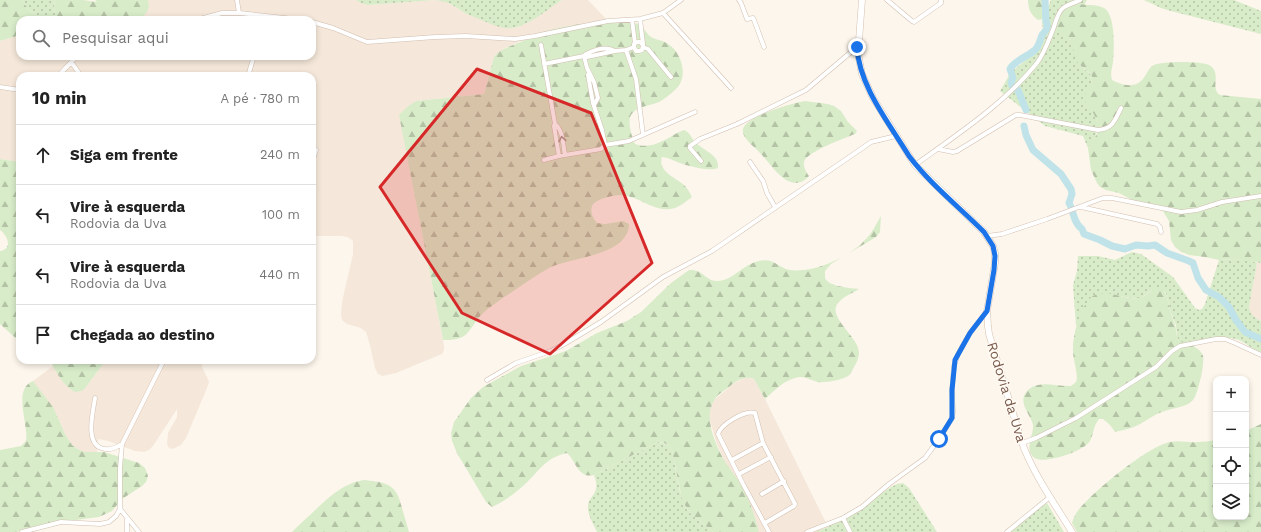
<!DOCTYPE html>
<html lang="pt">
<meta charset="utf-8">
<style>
:root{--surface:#fff;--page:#f6f6f6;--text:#222;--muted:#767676;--line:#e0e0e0}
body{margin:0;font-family:"Work Sans",sans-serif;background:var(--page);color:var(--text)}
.controls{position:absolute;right:12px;bottom:12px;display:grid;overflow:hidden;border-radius:8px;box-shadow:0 2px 6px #0003}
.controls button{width:36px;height:36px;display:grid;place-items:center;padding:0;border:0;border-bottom:1px solid var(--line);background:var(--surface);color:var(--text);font:20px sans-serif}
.stop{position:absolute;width:12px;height:12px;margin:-9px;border:3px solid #1a73e8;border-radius:50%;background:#fff}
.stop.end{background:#1a73e8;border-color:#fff;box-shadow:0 1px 4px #0008}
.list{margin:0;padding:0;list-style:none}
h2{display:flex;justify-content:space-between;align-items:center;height:52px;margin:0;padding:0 16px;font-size:17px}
h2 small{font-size:13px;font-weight:400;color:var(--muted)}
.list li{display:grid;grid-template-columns:26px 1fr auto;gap:12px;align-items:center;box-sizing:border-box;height:60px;padding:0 16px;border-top:1px solid var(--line)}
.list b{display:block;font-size:15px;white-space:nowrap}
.list p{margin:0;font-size:13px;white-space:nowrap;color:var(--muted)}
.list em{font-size:13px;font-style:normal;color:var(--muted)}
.icon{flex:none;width:22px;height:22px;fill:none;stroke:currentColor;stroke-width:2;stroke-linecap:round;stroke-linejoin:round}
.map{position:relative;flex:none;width:1261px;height:532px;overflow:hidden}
.search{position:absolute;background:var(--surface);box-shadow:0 2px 6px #0003;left:16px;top:16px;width:300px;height:44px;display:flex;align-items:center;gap:10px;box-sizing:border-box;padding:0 14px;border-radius:12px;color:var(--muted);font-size:15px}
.panel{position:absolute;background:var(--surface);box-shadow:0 2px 6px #0003;left:16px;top:72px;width:300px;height:292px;border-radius:12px}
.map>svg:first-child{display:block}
.residential{fill:#f5e8da}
.grass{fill:url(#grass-dots)}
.forest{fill:url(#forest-firs)}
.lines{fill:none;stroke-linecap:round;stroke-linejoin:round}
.river{stroke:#bfe3e8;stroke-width:7}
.street-casing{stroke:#d1beb0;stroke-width:5}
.secondary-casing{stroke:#d6c0b0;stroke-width:7}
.street{stroke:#fff;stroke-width:4}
.secondary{stroke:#fff;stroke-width:6}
.oneway{stroke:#af9d94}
.route{stroke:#1a73e8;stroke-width:5}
.marked{fill:#d62828;fill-opacity:0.2;stroke:#d62828;stroke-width:3;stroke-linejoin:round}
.labels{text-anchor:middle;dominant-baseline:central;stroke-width:3;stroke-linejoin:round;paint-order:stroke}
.street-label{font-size:14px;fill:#7a5c4d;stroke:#fffaf3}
</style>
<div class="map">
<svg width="1261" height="532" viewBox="0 0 1261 532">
<defs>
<pattern id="grass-dots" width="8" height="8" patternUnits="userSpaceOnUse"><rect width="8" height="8" fill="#d8ecc9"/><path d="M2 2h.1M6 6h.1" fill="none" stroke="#b4c2a5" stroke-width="1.8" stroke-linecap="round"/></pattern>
<pattern id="forest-firs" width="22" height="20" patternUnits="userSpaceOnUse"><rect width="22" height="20" fill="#d8ecc9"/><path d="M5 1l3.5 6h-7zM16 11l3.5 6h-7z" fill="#b4c2a5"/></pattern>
</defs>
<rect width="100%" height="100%" fill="#fdf6ec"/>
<path class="residential" d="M148 0H356L361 3 368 5 435 0 445 1 469 15 505 28H511L518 27 527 23 562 0H588L608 21 578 25 548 31 535 35 503 49 494 57 484 94 416 101 400 115 444 346V350L442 354 396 373 383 376 378 374 375 368 370 345 366 332 361 328 347 324 342 320 341 315 342 302 353 254V241L348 237 341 236H312V76H20V162L0 159V41L20 35V56H312V20H133L143 16 149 6Z
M1257 263H1261V321L1252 316 1249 311V307Z
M106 360H202V367L207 377 209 382 207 388 186 438 181 445 173 449 169 448 167 444 168 433 177 417V409L153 446 149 450 144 452 135 451 108 441 99 439 97 442V452H84L76 448 72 445 65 434 57 417 33 381 53 366 63 382 71 390 86 387Z
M745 378H750L754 379 765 399 828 527 815 532H759L745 492 726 464 716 442 709 417 711 405 715 399 736 382Z"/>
<path class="grass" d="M22 0H55L54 7 56 20H37L34 13 28 9Z
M356 0H562C546 10 524 31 504 28 496 27 478 18 469 15 455 8 453 2 435 0L368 5 361 3Z
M1051 0H1087L1084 5 1076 4 1058 32C1063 34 1067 37 1071 41 1076 48 1074 59 1081 66 1085 70 1092 73 1092 79 1092 88 1084 90 1086 102 1087 106 1091 109 1093 112 1101 125 1097 137 1088 148L1083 136 1045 126 1000 91 1011 72 1031 56 1042 38 1043 30 1042 22Z
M1144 0H1234L1261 11V34L1171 11 1161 8Z
M1132 252 1141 254 1173 277 1195 308 1199 310 1202 309 1205 304 1219 260 1236 259 1248 260 1257 263 1249 307C1250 314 1254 318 1261 321V354C1254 350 1247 344 1239 340 1223 334 1201 341 1185 344L1180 342 1177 337 1176 325 1171 313 1166 293 1161 288 1152 290 1145 295 1140 298H1133L1103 294 1076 326 1073 285 1077 271 1078 256H1098L1115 260Z
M658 442C664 443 668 444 672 450L680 492 685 506 689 512 713 532H597C594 525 588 516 588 508 587 494 602 496 594 475Z
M903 483 909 488 937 532H815L828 527 848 512 868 502 891 487 897 484Z
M1047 503 1064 532H1006Z"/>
<path class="forest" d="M0 0H22L28 9 34 13 37 20H20V35L0 41Z
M55 0H83L97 2 95 0H148L149 6 147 12 143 16 133 20 77 19 56 20 54 7Z
M1028 0H1043L1045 15 1044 19 1038 20C1031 15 1028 9 1028 0Z
M1076 4C1084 5 1096 4 1104 8 1116 15 1114 49 1113 62 1112 69 1110 73 1112 80 1121 85 1135 89 1143 79 1147 74 1148 68 1154 65 1162 61 1202 61 1209 65 1223 73 1209 88 1220 95L1261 99V263L1236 259 1219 260 1205 257 1189 255 1180 251 1175 247 1171 240 1169 221 1163 211 1156 207 1134 201 1119 193 1106 190 1100 187 1097 183 1091 170 1088 148 1097 134V122L1094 114 1086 104 1084 97 1086 92 1092 82V77L1090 73 1080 65 1076 60 1072 44 1070 40 1058 32 1056 27 1058 14 1068 6Z
M608 21C617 22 630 21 638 24 644 27 646 33 651 37 656 40 663 40 668 44 681 52 688 74 678 87 673 92 665 99 659 102 650 106 636 106 631 115 627 122 632 137 635 144 655 151 668 136 684 130 690 132 691 138 695 142 701 148 711 152 716 159 718 162 718 165 718 168 711 172 688 166 680 163 674 161 670 158 662 157 657 172 677 178 685 186 688 189 690 193 692 197 685 202 679 208 670 209 653 211 639 197 623 195 617 195 610 196 605 198 600 199 594 202 592 206 590 213 593 218 597 223L605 224 623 221 629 224C629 256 570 257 549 268 537 275 526 282 515 290 503 298 492 305 481 315 475 321 471 331 464 336 458 340 450 340 443 340L399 115 407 107 416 101 484 94 494 57C500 49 509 47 518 43 524 41 529 37 535 35 557 26 584 23 608 21Z
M805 101 828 104 834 106 841 111 848 122 857 131 855 134C845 138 806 152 804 162 803 167 807 173 809 176 790 197 772 165 760 153 755 147 741 138 743 129 746 116 793 103 805 101Z
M0 159 20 162V342L0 324V251C13 249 8 236 0 230Z
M881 216 880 232 876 237 831 264 825 271C825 273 825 277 825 278 829 287 851 288 859 289 853 293 844 296 839 302 825 316 858 336 859 352 859 358 856 364 853 369 852 371 850 375 848 376 842 380 824 383 818 382 809 380 804 375 795 378 783 381 774 391 765 399L754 379C745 375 735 382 729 387 724 391 718 394 715 399 702 416 716 447 726 463 730 470 736 476 740 483 749 498 755 516 759 532H713L689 512 682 500 672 450C668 444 664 442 658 442L594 475C578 479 576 461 567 453 544 458 539 472 523 486 514 494 503 502 492 507L486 502 457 453 452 441 451 433 454 422 471 398 483 387 521 366 566 351 597 333 627 321 641 312 671 283 689 270C703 269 705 280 716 281 732 282 743 264 759 261 774 257 778 268 790 270 814 273 848 258 864 241 872 234 876 224 881 216Z
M1156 287 1162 288C1168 295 1168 304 1171 313 1172 317 1174 321 1175 325 1176 328 1176 333 1177 337 1181 347 1198 342 1203 356 1205 362 1198 395 1193 400 1186 408 1171 408 1162 412 1153 415 1146 421 1138 425 1131 429 1122 430 1115 432L1110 425 1103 419H1099C1093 426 1094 433 1090 441 1084 451 1048 463 1037 459 1022 453 1034 435 1033 425 1031 414 1015 401 1029 389 1041 380 1058 387 1071 386 1071 386 1075 383 1076 382 1079 376 1073 360 1073 352 1072 337 1080 305 1093 296 1106 288 1124 300 1138 298 1145 297 1150 291 1156 287Z
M50 360H106L86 387 82 391 75 392C63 386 56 372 50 360Z
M33 381 53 407 65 434 72 445 76 448 84 452H104L139 463 145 468 148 476 146 482 142 486 122 499 112 511 99 517 60 522 16 532H0V450L21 446 26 441C29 425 12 389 33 381Z
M1261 424V532H1077L1072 523C1073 519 1075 515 1077 512 1091 493 1148 446 1170 442 1179 440 1188 443 1198 442 1204 442 1210 441 1216 440V517H1246V431Z
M364 480C380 482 393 482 399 498L409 532H292C298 526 304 520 310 515 326 500 342 483 364 480Z"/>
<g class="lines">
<path class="river" d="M1026 110 1018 90 1012 86 1011 82 1013 78 1010 69C1014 61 1028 56 1035 50 1039 46 1040 40 1042 35 1046 30 1049 28 1046 21L1045 0
M1024 126 1026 135 1033 150 1061 174 1071 189 1072 194 1069 203C1074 211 1073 223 1082 229L1084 234 1100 240 1112 246 1125 249 1136 245 1148 246 1155 245 1167 253 1189 261 1193 263 1198 278 1206 290 1219 297 1229 307 1236 320 1245 332 1261 339"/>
<g class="street-casing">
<path id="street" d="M237 0 239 13
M739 0 741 3 747 19 753 18 754 20 764 47
M887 0 912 21 914 22 941 3V0
M663 13 731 88
M640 19 643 44
M196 20 222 13H239L303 20
M632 20 635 43
M312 22 333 28 367 42 435 37 466 36 515 39 535 36 608 21 640 19 663 13 681 0
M541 45 555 124 554 126 559 156
M643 47 648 49 671 77
M626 50 636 79 643 135
M584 56 587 68 594 82 598 98 594 105
M584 56 586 54C594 50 606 46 615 51
M72 63 81 76
M544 64 584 56 587 57 615 51 626 50 634 47V44L637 42H640L643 45 642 50 639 51H636L634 47
M589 73 588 75 593 103 602 130 605 145
M58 76 77 56
M248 76 254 56
M0 87 20 90
M555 124C563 130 563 145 565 155
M938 149 953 152 957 151 1016 115H1020L1098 130C1113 129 1115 120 1121 108
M544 160 559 156 601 149 605 145 629 141 695 112
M701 161 690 148V146L700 139 737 124 806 90 857 47
M312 162 316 150
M750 162 763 181 767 193 775 207
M915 165C958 134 1004 104 1037 63 1045 52 1049 39 1054 27 1056 20 1058 12 1063 8 1068 4 1075 3 1080 0
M1081 207 1157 224 1160 227 1161 232
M987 236 1002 234 1047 219 1103 198H1112L1181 212 1197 210 1222 202 1261 196
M487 380 516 363 551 351 566 343 601 322 663 277 712 251 864 147 871 142 896 136
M95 398C93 412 85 442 101 448 109 451 116 448 122 444
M1022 443 1036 438 1076 418 1156 367 1172 351 1180 346 1216 339H1225L1235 343 1261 355
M732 460 763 443
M739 474 771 457
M762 494 784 481
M120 509 139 532
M843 518 850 532
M765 523 794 506 795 504 763 443 755 413C745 410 721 424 718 434L743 484 769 532
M22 532 61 522 100 524 109 522 116 516 120 509V468L122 444 164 360
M127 532V519
M807 532 843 518 862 507 889 484 925 458 939 439 952 418 953 412 952 390 954 366 958 354 970 333 987 311
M1007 532 1050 497"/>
</g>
<g class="secondary-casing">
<path id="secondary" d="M862 0 858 54 862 74 873 98 915 165 984 232 993 246 995 253V263L987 311 988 326 989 334 1022 443C1034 475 1054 503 1072 532"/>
</g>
<use href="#street" class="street"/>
<use href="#secondary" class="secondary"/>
</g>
<defs><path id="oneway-chevron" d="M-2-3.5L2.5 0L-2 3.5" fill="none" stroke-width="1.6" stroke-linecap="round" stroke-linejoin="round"/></defs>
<use class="oneway" href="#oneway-chevron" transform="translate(562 139) rotate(-100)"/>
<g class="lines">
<path class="route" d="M857 47C859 86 889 123 909 156 930 184 959 207 984 232L993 246 995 256 994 270 987 311 970 333 955 360 952 390V418L939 439"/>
</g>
<path class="marked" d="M477 69 591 113 652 263 550 354 462 313 380 187Z"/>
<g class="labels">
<g class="street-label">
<text transform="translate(1007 392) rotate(73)">Rodovia da Uva</text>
</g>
</g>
</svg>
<div class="controls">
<button>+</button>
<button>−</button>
<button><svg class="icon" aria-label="locate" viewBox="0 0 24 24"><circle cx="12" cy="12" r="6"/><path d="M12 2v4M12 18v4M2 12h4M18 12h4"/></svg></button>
<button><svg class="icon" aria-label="layers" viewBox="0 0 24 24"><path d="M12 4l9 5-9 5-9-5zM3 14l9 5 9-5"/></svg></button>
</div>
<div class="stop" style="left:939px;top:439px"></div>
<div class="stop end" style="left:857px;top:47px"></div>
<div class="search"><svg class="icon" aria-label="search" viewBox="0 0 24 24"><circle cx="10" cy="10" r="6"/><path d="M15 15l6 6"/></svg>Pesquisar aqui</div>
<section class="panel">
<h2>10 min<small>A pé · 780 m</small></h2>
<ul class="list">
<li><svg class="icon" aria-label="ahead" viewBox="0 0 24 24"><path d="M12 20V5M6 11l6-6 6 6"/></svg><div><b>Siga em frente</b></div><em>240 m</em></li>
<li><svg class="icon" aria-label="left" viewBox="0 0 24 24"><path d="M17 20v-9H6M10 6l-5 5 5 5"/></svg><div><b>Vire à esquerda</b><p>Rodovia da Uva</p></div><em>100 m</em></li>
<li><svg class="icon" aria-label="left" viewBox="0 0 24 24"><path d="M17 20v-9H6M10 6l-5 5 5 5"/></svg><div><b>Vire à esquerda</b><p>Rodovia da Uva</p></div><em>440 m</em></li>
<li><svg class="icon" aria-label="arrive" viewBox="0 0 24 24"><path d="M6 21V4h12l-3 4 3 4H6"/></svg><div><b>Chegada ao destino</b></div></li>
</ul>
</section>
</div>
